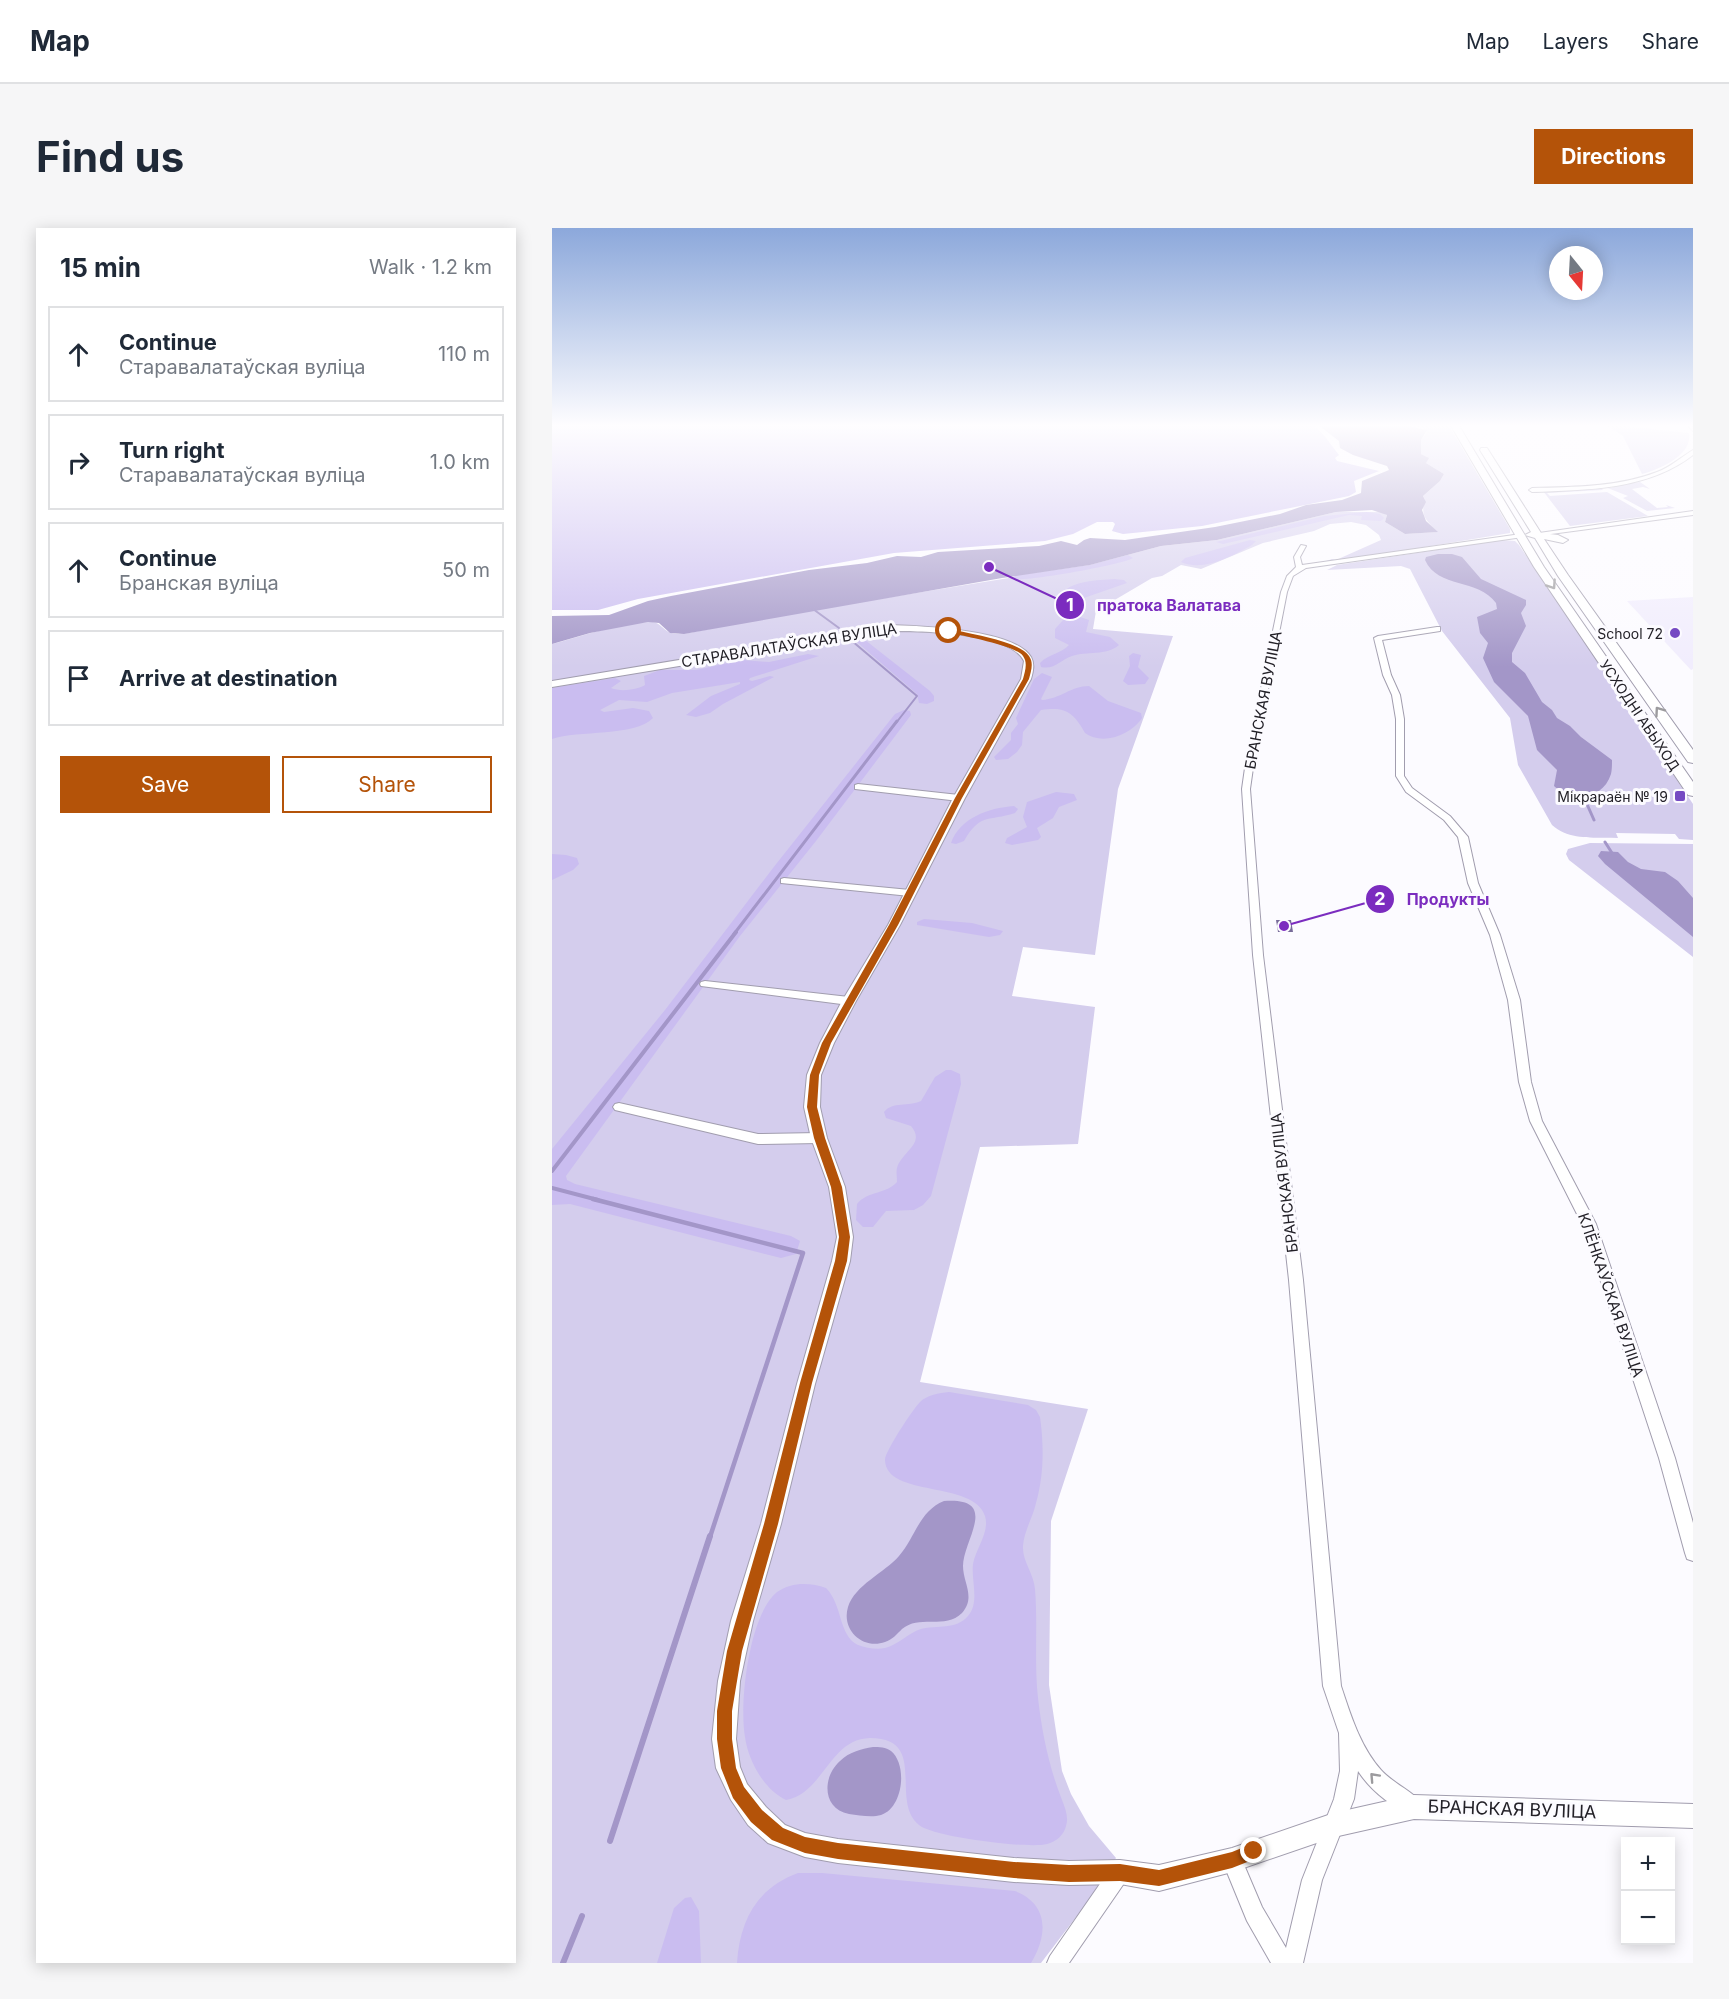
<!DOCTYPE html>
<meta charset="utf-8">
<style>
:root{--surface:#fff;--page:#f6f6f7;--text:#1f2937;--muted:#747a83;--line:#e0e1e3;--accent:#b45309}
body{margin:0;font-family:Inter,sans-serif;background:var(--page);color:var(--text)}
.controls{position:absolute;right:18px;bottom:18px;display:grid;overflow:hidden;border-radius:0px;box-shadow:0 3px 15px #0003}
.controls button{width:54px;height:54px;display:grid;place-items:center;padding:0;border:0;border-bottom:2px solid var(--line);background:var(--surface);color:var(--text);font:30px sans-serif}
.compass{position:absolute;left:997px;top:18px;width:54px;height:54px;border-radius:50%;background:var(--surface);box-shadow:0 3px 15px #0003;rotate:162deg}
.stop{position:absolute;width:18px;height:18px;margin:-14px;border:4px solid #b45309;border-radius:50%;background:#fff}
.stop.end{background:#b45309;border-color:#fff;box-shadow:0 2px 6px #0008}
.list{margin:0;padding:0;list-style:none}
h2{display:flex;justify-content:space-between;align-items:center;height:78px;margin:0;padding:0 24px;font-size:26px}
h2 small{font-size:20px;font-weight:400;color:var(--muted)}
.list li{display:grid;grid-template-columns:39px 1fr auto;gap:18px;align-items:center;box-sizing:border-box;height:96px;margin:0 12px 12px;padding:0 12px;border:2px solid var(--line);border-radius:0px}
.list b{display:block;font-size:22px;white-space:nowrap}
.list p{margin:0;font-size:20px;white-space:nowrap;color:var(--muted)}
.list em{font-size:20px;font-style:normal;color:var(--muted)}
.actions{display:flex;gap:12px;padding:18px 24px}
.actions a{flex:1;padding:14px 0;border:2px solid var(--accent);border-radius:0px;text-align:center;font-size:21px;color:var(--accent)}
.actions .main{background:var(--accent);color:#fff}
.icon{flex:none;width:33px;height:33px;fill:none;stroke:currentColor;stroke-width:2;stroke-linecap:round;stroke-linejoin:round}
.map{position:relative;flex:none;width:1141px;height:1735px;overflow:hidden;border-radius:0px}
header{display:flex;align-items:center;gap:36px;box-sizing:border-box;height:84px;padding:0 30px;background:var(--surface);border-bottom:2px solid var(--line)}
header strong{font-size:28px}
nav{display:flex;gap:33px;margin-inline-start:auto;font-size:21px}
.intro{display:flex;align-items:center;justify-content:space-between;box-sizing:border-box;height:144px;padding:0 36px}
h1{margin:0;font-size:42px}
.button{padding:15px 27px;border-radius:0px;background:var(--accent);color:#fff;font-size:21px;font-weight:700}
main{display:flex;gap:36px;padding:0 36px}
aside{flex:1;background:var(--surface);border-radius:0px;box-shadow:0 3px 15px #0003}
.map>svg:first-child{display:block}
.built{fill:#f1edfd}
.green{fill:#d4cded}
.forest{fill:#cabdf0}
.water{fill:#a396c8}
.lines{fill:none;stroke-linecap:round;stroke-linejoin:round}
.stream-far4{stroke:#a396c8;stroke-width:2}
.stream-far3{stroke:#a396c8;stroke-width:3}
.stream-far2{stroke:#a396c8;stroke-width:4}
.stream-far1{stroke:#a396c8;stroke-width:4.5}
.stream{stroke:#a396c8;stroke-width:6}
.building{fill:#776b99}
.minor-casing{stroke:#a19dae;stroke-width:2}
.tertiary-casing{stroke:#a19dae;stroke-width:2}
.primary-casing{stroke:#a19dae;stroke-width:2}
.minor{fill:#fff;fill-rule:evenodd}
.tertiary{fill:#fff;fill-rule:evenodd}
.primary{fill:#fff;fill-rule:evenodd}
.oneway{stroke:#9c9b9e}
.route{fill:#b45309}
.poi-dot{fill:#764ac3;stroke:#fcfbff;stroke-width:2}
.labels{text-anchor:middle;dominant-baseline:central;stroke-width:6;stroke-linejoin:round;paint-order:stroke}
.far-poi-label{font-size:14px;fill:#232128;stroke:#fcfbff;text-anchor:end}
.far-street-label{font-size:14px;fill:#232128;stroke:#fcfbff}
.street-label{font-size:15px;fill:#232128;stroke:#fcfbff}
.near-street-label{font-size:18px;fill:#232128;stroke:#fcfbff}
.leader{fill:none;stroke:#7b2cbf;stroke-width:2}
.callout-dot{fill:#7b2cbf;stroke:#fcfbff;stroke-width:2}
.mark-label{font-size:18px;text-anchor:middle;font-weight:bold;fill:#fff}
.callout-label{font-size:16px;text-anchor:middle;font-weight:bold;fill:#7b2cbf;stroke:#fcfbff;stroke-width:6;stroke-linejoin:round;paint-order:stroke}
</style>
<header>
<strong>Map</strong>
<nav><a>Map</a><a>Layers</a><a>Share</a></nav>
</header>
<div class="intro"><h1>Find us</h1><a class="button">Directions</a></div>
<main>
<aside>
<h2>15 min<small>Walk · 1.2 km</small></h2>
<ul class="list">
<li><svg class="icon" aria-label="ahead" viewBox="0 0 24 24"><path d="M12 20V5M6 11l6-6 6 6"/></svg><div><b>Continue</b><p>Старавалатаўская вуліца</p></div><em>110 m</em></li>
<li><svg class="icon" aria-label="right" viewBox="0 0 24 24"><path d="M7 20v-9h11M14 6l5 5-5 5"/></svg><div><b>Turn right</b><p>Старавалатаўская вуліца</p></div><em>1.0 km</em></li>
<li><svg class="icon" aria-label="ahead" viewBox="0 0 24 24"><path d="M12 20V5M6 11l6-6 6 6"/></svg><div><b>Continue</b><p>Бранская вуліца</p></div><em>50 m</em></li>
<li><svg class="icon" aria-label="arrive" viewBox="0 0 24 24"><path d="M6 21V4h12l-3 4 3 4H6"/></svg><div><b>Arrive at destination</b></div></li>
</ul>
<div class="actions"><a class="main">Save</a><a>Share</a></div>
</aside>
<div class="map">
<svg width="1141" height="1735" viewBox="0 0 1141 1735">
<rect width="100%" height="100%" fill="#fcfbff"/>
<path class="built" d="M1141 369V441L1139 442 1075 373Z"/>
<path class="green" d="M848 196H896L958 301V305L763 337 780 331 784 332 829 312 827 307 814 297 799 294 778 296 762 303 711 315 649 341 629 337 610 348 600 350 544 383 541 401 621 408 566 561 543 727 471 719 460 768 543 779 526 916 428 919 368 1154 536 1181 499 1293 497 1457 510 1543 519 1566 537 1598 564 1630 534 1676 489 1735H0V416C27 409 73 393 100 394 108 395 109 399 115 403 121 407 130 406 137 405L234 386 538 337 609 318 665 312 784 284H829L835 287 833 294 853 306 885 304C877 294 867 289 873 272L871 268 888 253 892 246 874 235 875 229 869 226V212L875 204 871 200Z
M1053 196 1137 205C1141 228 1105 242 1090 246L1071 208Z
M1107 247 1081 255 1088 254 1098 261 1091 259 1080 261 1105 280 1116 279 1114 277 1123 280 1095 283 1071 270 1076 268 1053 259 1059 260Z
M1049 260 1051 262 995 265 998 268 1055 264 1096 288 1018 298 991 263Z
M950 312 963 313 967 317 1141 576V612L1127 611 1123 606 1064 605 1066 610C1043 609 1018 613 1000 597L966 537 958 490 890 403 858 341 849 338 775 342 785 337Z
M1038 615 1141 616V729L1017 632 1014 626 1016 621Z"/>
<path class="forest" d="M0 196H758C771 203 778 216 787 227L783 230 785 233 827 243 802 253 804 264 797 268 650 298 571 306 560 303 563 296 561 294H545L521 306 493 313 342 325 86 371 46 382H0Z
M815 284 828 286 832 290 829 293 809 292 810 288 797 287 671 316 664 314 772 288Z
M698 312 704 313 700 317C680 328 652 344 629 334L633 330Z
M576 327 581 330C570 337 467 355 458 351L465 347 538 337Z
M562 351 572 352 575 355 529 371 513 369 510 366C518 353 547 352 562 351Z
M525 388 537 392 534 404 558 409 567 417C554 428 535 423 520 428 508 432 503 442 489 439L488 435C496 426 509 426 517 417L503 410V401L512 391Z
M308 408 378 463 382 468V473L375 476 367 475 365 466 299 409Z
M581 425 589 427 586 439 597 450 593 456 576 457 571 453 578 438 577 428Z
M256 426 267 428 198 450 197 452 200 453 218 448 222 449 171 476 158 485 144 489 134 487 159 468 188 456V454L120 465 95 474 67 472 48 482 52 484 81 480 97 483 101 490C83 509 26 502 0 511V460L63 450 69 453 59 460C69 464 84 462 93 457L92 448 108 442H144L190 432 217 434Z
M490 445 500 449 489 471 490 472C508 471 519 458 537 458L556 473 589 485 590 490C579 507 550 518 533 505 522 485 514 478 489 482L471 504 470 517 465 524 456 531 444 532 442 529 459 512V505L466 496 464 490 482 451Z
M352 482 358 483 359 487 264 613 188 708 14 948 15 952 23 956 239 1008 248 1013 244 1026 229 1030 18 976 0 977V921L113 782 221 640 343 486Z
M504 564 522 566 525 572 507 579 501 590 485 600 489 609 486 612 460 617 453 615 455 610 475 599 471 589 475 574Z
M462 578 466 581 463 585C436 594 429 584 412 613L404 616 399 615C408 590 436 580 462 578Z
M0 626 14 627 25 630 27 636 21 642 0 652Z
M372 691 420 695 451 703 448 707 437 709 365 697V694Z
M394 842H399L408 846 409 856 379 968 371 977 362 982 334 983 321 999H311L304 992 305 976C315 963 335 966 345 954 345 949 344 944 345 940 350 923 374 916 359 898L334 890 332 884C341 873 356 879 369 873L383 849Z
M397 1164 476 1177 484 1182 488 1189C492 1217 492 1248 484 1275 481 1289 472 1303 471 1318 470 1333 482 1346 483 1361 486 1397 482 1434 486 1470 490 1505 497 1539 510 1572 513 1580 517 1589 514 1598 512 1607 504 1614 495 1616 477 1621 381 1609 367 1597 337 1573 377 1510 318 1510 277 1511 272 1565 234 1572 212 1562 196 1532 193 1509 187 1475 197 1387 225 1364 239 1354 258 1354 274 1360 291 1377 286 1407 306 1417 314 1420 325 1422 333 1420 346 1417 356 1405 369 1401 385 1397 404 1402 416 1388 428 1374 419 1353 421 1336 424 1320 438 1304 433 1288 422 1252 334 1270 333 1232 332 1225 361 1181 368 1174 375 1167 387 1165 397 1164Z
M246 1645H270L463 1663C497 1676 496 1707 479 1735H185C188 1692 205 1660 246 1645Z
M139 1669 147 1683 149 1735H105L122 1680 133 1670Z"/>
<path class="water" d="M765 196H848L875 202 869 212V226L877 230 874 235 892 246 888 253 871 268 874 274 870 282 874 293 886 304 853 306 833 294 835 287 820 282 784 284 665 312 609 318 538 337 450 350 132 406 118 405 107 395 96 394 38 405 0 416V388L57 387 96 373 119 368 257 342 315 335 345 328 369 329 386 324 487 318 509 313 525 317 532 312 538 310 573 312 663 299 728 286 754 277 790 272 809 265 810 253 837 242 835 238 801 227 788 220 787 213Z
M886 326H900L910 329 929 351 974 372V377L969 385 974 398 960 425V434L973 445 990 474 1000 482 1005 490 1018 498 1029 509 1060 532C1060 536 1060 542 1059 546 1051 572 1020 575 1002 558L1005 542 985 522 976 488 942 454 931 430 936 415 928 405 925 389 945 381 944 375C926 350 886 361 873 332L874 329Z
M1049 623 1066 624 1076 634 1089 641 1113 644 1126 653 1141 670V709L1053 636 1046 628Z
M392 1273C449 1269 411 1312 411 1338 411 1355 424 1369 410 1385 393 1402 368 1386 350 1401 345 1406 340 1412 333 1414 311 1422 289 1402 296 1379 303 1357 332 1345 347 1328 363 1310 367 1283 392 1273Z
M321 1519C327 1519 334 1519 339 1523 356 1537 351 1580 329 1587 319 1590 307 1587 297 1586 270 1581 270 1549 288 1533 297 1524 309 1521 321 1519Z"/>
<g class="lines">
<path class="stream-far4" d="M261 381 287 400
M300 413 365 468 344 495"/>
<path class="stream-far3" d="M1030 565 1042 592
M1053 614 1060 625
M182 706 345 493"/>
<path class="stream-far2" d="M0 943 184 704
M0 960 46 972"/>
<path class="stream-far1" d="M41 971 251 1025 158 1309"/>
<path class="stream" d="M58 1613 158 1308
M11 1735 30 1688"/>
</g>
<path class="building" d="M724 692H739L741 704H726Z"/>
<g class="lines">
<g class="minor-casing">
<path id="minor" d="M1134 196H1140L1141 203Z
M1141 222V227C1096 262 1035 262 980 264L977 262 980 260C1021 259 1066 259 1105 244 1119 239 1129 229 1141 222Z
M969 306 972 308 971 309 754 340 741 348 735 364 702 533 698 561 711 727 751 1052 789 1458C799 1488 808 1518 829 1542 840 1555 866 1566 871 1578L868 1585 861 1588C839 1578 819 1563 806 1543L802 1571 770 1652 751 1735H719L695 1693 670 1632 673 1625 680 1622 687 1625 710 1679 734 1720 750 1652 782 1571 788 1543 787 1505 771 1458 737 1052 701 727 690 561 694 533 729 364 735 348 744 339 742 329 749 317 754 318 748 329 750 337Z
M885 399H888V403L830 412 839 447 848 467 852 491V548L860 560 898 588 916 609 926 655 948 707 968 772 979 854 990 893 1044 996 1123 1230 1141 1295V1333L1135 1331 1133 1325 1107 1230 1030 996 978 893 967 854 956 772 938 707 916 655 906 609 892 592 854 564 844 548V491L840 467 831 447 822 410 826 408Z
M306 556 407 567 411 570 407 573 303 561V557Z
M232 650 358 662 363 665 358 668 229 655V651Z
M153 753 297 769 303 773 297 777 149 758 148 756 149 754Z
M67 875 206 906 267 905 271 907 273 910 271 913 267 915 206 916 63 882 61 879 63 876Z
M568 1634 575 1637 578 1644 575 1651 517 1735H495L498 1728 561 1637Z"/>
</g>
<g class="tertiary-casing">
<path id="tertiary" d="M1141 283V287L984 308 980 306Z
M338 397C368 398 462 401 479 429 483 436 481 444 479 451L413 570 348 697 304 773 282 815 269 847 268 879 275 910 293 959 301 1009 298 1033 263 1156 229 1296 201 1393 188 1453 184 1511 188 1539 195 1556 214 1579 233 1597 253 1605 286 1611 462 1630 517 1633 568 1632 607 1637 680 1620 782 1585 862 1567 1141 1576V1600L862 1591 782 1609 680 1644 607 1663 568 1656 517 1657 462 1654 286 1635 253 1629 216 1615 196 1597 179 1572 164 1540 160 1511 166 1453 179 1393 209 1296 245 1156 280 1033 285 1009 277 959 259 910 252 879 255 847 268 815 290 773 336 697 401 570 469 451 472 433C458 404 367 403 338 403L0 459V453Z"/>
</g>
<g class="primary-casing">
<path id="primary" d="M898 196H906L992 339 1141 554V568L1136 567 982 339Z
M929 220H935L989 305 1006 307 1016 312 1011 315 992 311 1016 347 1141 522V535L1136 534 1006 348 983 310 973 307 979 304 928 222Z"/>
</g>
<use href="#minor" class="minor"/>
<use href="#tertiary" class="tertiary"/>
<use href="#primary" class="primary"/>
</g>
<defs><path id="oneway-chevron" d="M-2-3.5L2.5 0L-2 3.5" fill="none" stroke-width="1.6" stroke-linecap="round" stroke-linejoin="round" transform="scale(1.5)"/></defs>
<g class="oneway">
<use href="#oneway-chevron" transform="translate(1000 357) rotate(56)"/>
<use href="#oneway-chevron" transform="translate(1107 483) rotate(-125)"/>
<use href="#oneway-chevron" transform="translate(822 1549) rotate(-133)"/>
</g>
<linearGradient id="sky" x2="0" y2="1"><stop stop-color="#8ca8db"/><stop offset="0.45" stop-color="#fefdff"/><stop offset="1" stop-color="#fefdff" stop-opacity="0"/></linearGradient>
<rect width="1141" height="439" fill="url(#sky)"/>
<path class="route" d="M397 401C414 405 468 413 477 428 482 435 479 443 477 451L410 570 346 697 279 815 267 847 265 879 273 910 290 959 298 1009 295 1033 260 1155 226 1296 190 1423 180 1483V1511L184 1540 192 1559 210 1582 231 1600 253 1609 286 1615 462 1634 517 1637 568 1636 607 1642 680 1624 702 1615 708 1618 710 1623 708 1629 680 1640 607 1658 568 1653 517 1654 462 1650 286 1631 253 1625 220 1612 199 1594 181 1570 169 1540 165 1511V1483L175 1423 212 1296 248 1155 283 1033 287 1009 279 959 262 910 255 879 258 847 270 815 337 697 403 570 471 451C473 443 476 435 471 428 463 417 410 408 395 404Z"/>
<g class="poi-dot">
<circle cx="1123" cy="405" r="6"/>
<rect x="1122" y="562" width="12" height="12" rx="3"/>
</g>
<g class="labels">
<g class="far-poi-label">
<text x="1111" y="405">School 72</text>
<text x="1116" y="568">Мікрараён № 19</text>
</g>
<g class="far-street-label">
<text transform="translate(1088 487) rotate(56)">УСХОДНІ АБЫХОД</text>
</g>
<g class="street-label">
<text transform="translate(237 417) rotate(-9)">СТАРАВАЛАТАЎСКАЯ ВУЛІЦА</text>
<text transform="translate(711 472) rotate(-79)">БРАНСКАЯ ВУЛІЦА</text>
<text transform="translate(732 955) rotate(-97)">БРАНСКАЯ ВУЛІЦА</text>
<text transform="translate(1059 1067) rotate(71)">КЛЁНКАЎСКАЯ ВУЛІЦА</text>
</g>
<g class="near-street-label">
<text transform="translate(960 1581) rotate(2)">БРАНСКАЯ ВУЛІЦА</text>
</g>
</g>
<path class="leader" d="M437 339L518 377M732 698L828 671"/>
<g class="callout-dot">
<circle cx="437" cy="339" r="6"/>
<circle cx="732" cy="698" r="6"/>
<circle cx="518" cy="377" r="15"/>
<circle cx="828" cy="671" r="15"/>
</g>
<g class="mark-label">
<text x="518" y="383">1</text>
<text x="828" y="677">2</text>
</g>
<g class="callout-label">
<text x="617" y="383">пратока Валатава</text>
<text x="896" y="677">Продукты</text>
</g>
</svg>
<div class="controls">
<button>+</button>
<button>−</button>
</div>
<svg class="compass" viewBox="-18 -18 36 36"><path d="M0-13l5 13h-10z" fill="#e53935"/><path d="M0 13l5-13h-10z" fill="#747a83"/></svg>
<div class="stop" style="left:397px;top:403px"></div>
<div class="stop end" style="left:702px;top:1623px"></div>
</div>
</main>
